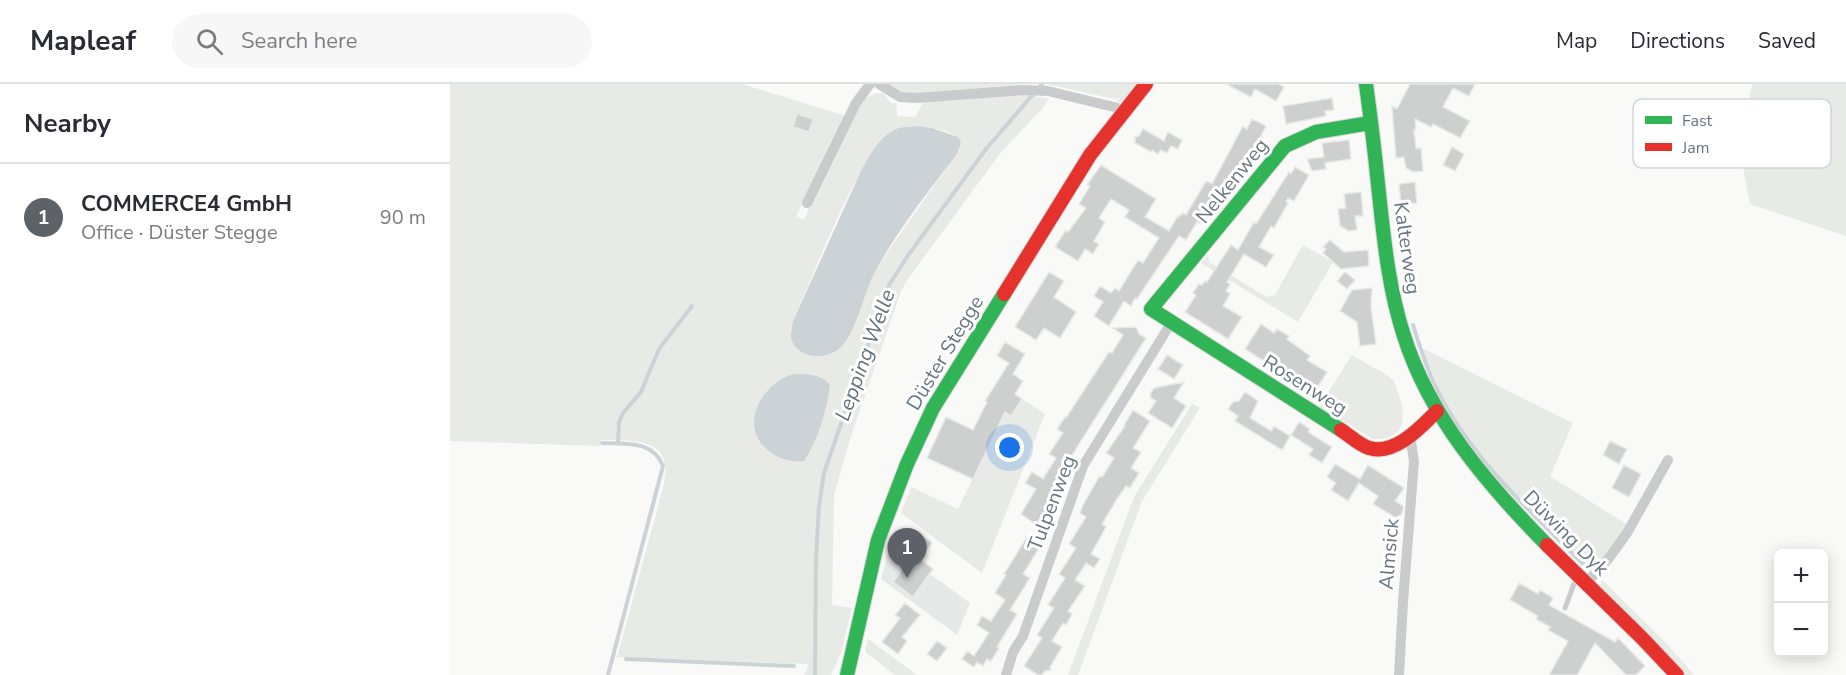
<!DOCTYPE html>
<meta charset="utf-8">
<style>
:root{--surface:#fff;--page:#f7f7f7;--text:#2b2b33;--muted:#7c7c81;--line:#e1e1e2;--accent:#5d6168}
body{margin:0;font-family:"Nunito Sans",sans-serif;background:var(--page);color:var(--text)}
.controls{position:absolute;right:18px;bottom:18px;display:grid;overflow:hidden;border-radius:9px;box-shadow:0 3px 15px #0003}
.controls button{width:54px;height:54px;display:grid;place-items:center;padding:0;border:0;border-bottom:2px solid var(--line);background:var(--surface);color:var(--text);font:30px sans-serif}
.you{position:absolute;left:560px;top:364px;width:21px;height:21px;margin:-15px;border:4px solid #fff;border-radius:50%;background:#1a73e8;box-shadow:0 0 0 9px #1a73e833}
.badge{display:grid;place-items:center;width:39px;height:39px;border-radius:50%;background:var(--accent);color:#fff;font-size:20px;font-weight:700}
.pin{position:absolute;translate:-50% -50px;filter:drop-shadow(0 2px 3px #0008)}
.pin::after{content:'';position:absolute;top:32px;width:21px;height:18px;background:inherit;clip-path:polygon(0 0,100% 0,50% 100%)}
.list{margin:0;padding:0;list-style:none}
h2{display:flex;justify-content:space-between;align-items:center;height:78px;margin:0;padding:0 24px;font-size:26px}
h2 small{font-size:20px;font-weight:400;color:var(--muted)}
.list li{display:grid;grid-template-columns:39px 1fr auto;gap:18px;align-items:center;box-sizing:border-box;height:108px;padding:0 24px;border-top:2px solid var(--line)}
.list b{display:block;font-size:22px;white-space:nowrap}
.list p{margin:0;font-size:20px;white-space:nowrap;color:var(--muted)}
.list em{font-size:20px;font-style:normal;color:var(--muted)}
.icon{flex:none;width:33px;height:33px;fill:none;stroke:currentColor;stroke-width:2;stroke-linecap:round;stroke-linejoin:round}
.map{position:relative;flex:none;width:1396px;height:591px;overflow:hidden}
header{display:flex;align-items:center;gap:36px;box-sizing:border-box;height:84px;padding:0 30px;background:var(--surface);border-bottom:2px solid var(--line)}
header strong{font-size:28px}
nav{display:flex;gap:33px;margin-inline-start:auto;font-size:21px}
.search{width:420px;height:54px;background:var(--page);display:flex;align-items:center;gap:15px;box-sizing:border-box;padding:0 21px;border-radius:33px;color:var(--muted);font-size:22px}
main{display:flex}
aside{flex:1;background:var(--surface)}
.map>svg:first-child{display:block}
.built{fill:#e7e9e8}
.green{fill:#e8eae6;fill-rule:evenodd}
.water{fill:#ccd3d6}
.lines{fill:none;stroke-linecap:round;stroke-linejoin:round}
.stream{stroke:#ccd3d6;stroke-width:4}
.building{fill:#ced0d0;stroke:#e8e8e8;stroke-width:1.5}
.fast-casing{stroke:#d4d5d5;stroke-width:16}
.jam-casing{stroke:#d4d5d5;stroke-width:16}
.lane{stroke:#cacbcc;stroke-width:5}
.street{stroke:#cacbcc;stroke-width:10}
.fast{stroke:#30b455;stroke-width:14}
.jam{stroke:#e5322d;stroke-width:14}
.labels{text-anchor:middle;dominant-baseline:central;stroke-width:6;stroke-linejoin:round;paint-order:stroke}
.street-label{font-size:20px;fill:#67767f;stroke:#fff}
.water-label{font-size:21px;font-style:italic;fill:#637479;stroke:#fff}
.key{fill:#fff;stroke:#d1d6d9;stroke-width:1.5}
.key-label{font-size:16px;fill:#67767f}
</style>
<header>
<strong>Mapleaf</strong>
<div class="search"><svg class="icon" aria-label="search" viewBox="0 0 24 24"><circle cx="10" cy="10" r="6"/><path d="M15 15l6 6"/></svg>Search here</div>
<nav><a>Map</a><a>Directions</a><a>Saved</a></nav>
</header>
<main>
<aside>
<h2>Nearby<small></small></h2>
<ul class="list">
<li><span class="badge">1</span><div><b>COMMERCE4 GmbH</b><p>Office · Düster Stegge</p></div><em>90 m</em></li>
</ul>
</aside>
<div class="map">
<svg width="1396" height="591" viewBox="0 0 1396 591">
<rect width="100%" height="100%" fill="#f9f9f8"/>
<path class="built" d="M440 461 520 519 507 551 431 495Z"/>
<path class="green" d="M0 0H292L396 32 346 133 354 136 371 97 412 16 426 9H433L441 19H446L447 32 465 33 474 17 574 10 599 15 592 25 552 67 457 196 450 210 401 352 384 411 382 521 402 524 391 569 381 591H354L359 580 167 573 213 404C214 396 217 388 215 380 211 352 171 357 151 356L150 362 0 357ZM468 42C481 44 511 46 511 63L435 172 423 192 394 259 381 270 361 272 341 246 343 237C359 200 414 59 445 45 451 42 461 43 468 42ZM344 290H356L315 365C311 358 306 351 305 343 303 320 322 295 344 290Z
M434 0H576L461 10 448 9Z
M596 0H690L678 15 665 19 671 13 665 15Z
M1303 0H1396V152L1300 120 1291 73 1286 69 1291 41Z
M853 161 883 178 848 238 751 179 758 171 759 178 817 213 825 211Z
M972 264 1123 339 1100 392 1179 442 1143 487C1089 433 1028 379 992 310 984 295 979 279 972 264Z
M902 271C911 277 936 289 943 296 945 299 947 305 948 309 958 334 954 356 923 355L869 323Z
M572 315 595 330 532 489 451 429 461 403 508 425 555 328 561 332Z
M742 320 750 324 692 417 628 591H618L684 413Z
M1152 496 1218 561 1244 591H1234L1152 506 1150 502Z
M418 555 467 591H445L415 568Z"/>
<path class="water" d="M468 42 482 44 508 53C513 59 510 63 507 70 478 108 445 149 423 192 414 210 405 250 391 263 380 274 360 275 349 266 338 258 341 248 343 237L411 87C418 74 429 53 444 46 450 42 461 43 468 42Z
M344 290C357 290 372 290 380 301 377 326 368 356 354 377 331 380 304 364 304 338 304 317 325 294 344 290Z"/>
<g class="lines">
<path class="stream" d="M963 241C970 264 978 288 989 309 1023 376 1081 428 1133 480
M152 359C176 360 203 356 213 382L158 591
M168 360 169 338 173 329 191 308 209 265 242 222
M176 575 344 582
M365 591 366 473 369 422 374 389 439 201 459 170 536 65 592 0"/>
</g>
<path class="building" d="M776 0H828L834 3 826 17 805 5 801 13Z
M960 0H1025L1019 12 1003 4 993 23 1020 37 1010 54 983 40 981 43 965 35 966 45 964 46 966 65 971 64 973 87 963 88 956 84 954 73 946 74 942 22 947 25Z
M882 14 884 26 875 27 876 32 836 40 833 22Z
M347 30 363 35 359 48 343 43Z
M802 35 816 42 811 52 812 53 798 79 797 78 791 88 787 86 767 120 764 119 751 140 747 138 736 156 729 152 687 215 685 214 681 222 674 217 659 242 644 232 653 218 644 212 650 202 661 209 665 204 669 207 688 176 693 179 709 154 675 133 679 126 661 115 649 134 655 138 644 157 649 160 643 170 635 165 628 177 605 163 616 146 618 148 636 124 629 120 640 102 637 101 651 81 706 115 695 133 719 147 728 132 729 133 732 129 736 131 756 97 762 100 793 42 797 45Z
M693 45 714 57 718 48 732 56 728 65 721 62 717 69 711 66 708 70 702 66 701 68 685 59V53L689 52Z
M899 56 901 75 875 79 876 85 862 87 857 75 874 73 872 59Z
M1002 63 1014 70 1005 87 993 81Z
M845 83 859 91 844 117 838 114 836 118 838 119 824 144 821 142 809 163 824 171 816 183 794 170 777 198 780 200 776 207 780 210 773 222 792 233 778 255 735 228 746 211 743 209 749 200 752 201 755 197 757 198 781 161 788 166 804 138 806 140 839 88 841 90Z
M965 98 967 119 951 120 949 100Z
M911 108 913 132H905L907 146 898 147 890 142 888 125 896 124 894 110Z
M880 156 894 168 918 166 919 182 891 185 873 169 876 165 873 163Z
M599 188 614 197 604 213 626 228 610 254 594 244 586 256 565 243Z
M895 188 905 196 897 205 887 197Z
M922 204 921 223 926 260 910 262 907 238 890 227 902 206Z
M811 240 824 249 827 245 839 252 837 255 860 272 857 276 877 288 864 309 795 265Z
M686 243 689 250 696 254 612 387 616 389 596 421 601 425 591 444 571 430 586 405 575 399 582 388 593 395 606 374 599 370 613 349 607 345 615 333 616 334 659 268 662 269 673 251 663 244Z
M555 258 575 270 563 290 573 297 565 310 572 315 561 332 555 328 523 395 477 374 496 333 523 346 537 318 535 317 559 279 547 272Z
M717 271 733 281 724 295 708 285Z
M734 298 724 314 736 322 722 344 698 329 706 317 701 314 700 310 704 304Z
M795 308 808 317 800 334 821 347 824 342 840 352 832 366 785 337 788 332 778 325 783 318 789 317Z
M683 326 700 337 683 364 691 368 681 384 689 389 680 404 676 402 667 415 652 440 656 443 641 470 650 475 644 484 636 479 625 496 635 502 618 527 622 530 616 541 613 539 602 557 612 563 600 583 601 586 595 587 592 591H588L574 582 592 554 587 551 604 524 598 521 615 494 609 490 626 464 619 460 636 433 630 429 633 421 649 393 653 392 664 374 656 369 675 342 674 341Z
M849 338 860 345 858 348 882 363 872 379 859 371 863 365 841 351Z
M1160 357 1177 365 1169 380 1153 371Z
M885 380 910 395 918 381 954 404 945 417 953 422V427L948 435 923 420 928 412 909 399 898 417 881 406 886 399 877 393Z
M1174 381 1191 390 1179 413 1162 404Z
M467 448 482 459 470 475 483 485 463 513 443 498 463 471 454 465Z
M577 453 591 461 573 490 580 494 560 526 567 530 547 563 549 564 541 577 537 575 533 582 527 578 524 583 512 575 517 567 524 572 539 549 527 541 532 532 541 537 555 516 545 509 556 491 554 490Z
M1069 499 1088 510 1090 506 1103 514 1099 521 1165 558 1168 554 1195 582 1186 591H1176L1145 559 1127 591H1099L1118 557 1098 546 1100 543 1086 535 1088 532 1060 516Z
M455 519 470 531 452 553 457 557 448 570 432 558 450 534 445 531Z
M487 557 497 564 487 577 477 570Z"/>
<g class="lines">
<g class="fast-casing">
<path id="fast" d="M916 0C920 30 924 60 927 91 933 145 937 200 954 252 980 334 1038 401 1097 461
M891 346 701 225 835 62 866 48 920 39
M397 591 428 456 457 380 483 324 554 210"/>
</g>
<g class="jam-casing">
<path id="jam" d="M554 210 640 71 696 0
M891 346C899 351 909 361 919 364 945 372 971 343 987 327
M1097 461 1192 554 1227 591"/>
</g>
<path class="lane" d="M1115 524 1124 500 1129 493"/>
<path class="street" d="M429 0 450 13 466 14 573 6 598 7 676 26
M357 119 406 19 420 0
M1137 498 1159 474 1177 449 1218 376
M556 591 563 568 573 552 633 382 721 239
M949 591 953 518 964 377 960 352"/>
<use href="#fast" class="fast"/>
<use href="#jam" class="jam"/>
</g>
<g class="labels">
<g class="street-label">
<text transform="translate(782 97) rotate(-51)">Nelkenweg</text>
<text transform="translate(957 164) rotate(82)">Kalterweg</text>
<text transform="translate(495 269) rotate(-59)">Düster Stegge</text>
<text transform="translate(855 301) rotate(32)">Rosenweg</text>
<text transform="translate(602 419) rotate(-69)">Tulpenweg</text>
<text transform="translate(1116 449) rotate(45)">Düwing Dyk</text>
<text transform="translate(939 470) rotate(-85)">Almsick</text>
</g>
<g class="water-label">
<text transform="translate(415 271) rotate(-70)">Lepping Welle</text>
</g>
</g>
<rect x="1183" y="15" width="198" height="69" rx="9" class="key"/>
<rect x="1195" y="32" width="27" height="8" fill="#30b455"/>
<rect x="1195" y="59" width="27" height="8" fill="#e5322d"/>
<g class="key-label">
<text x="1232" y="42">Fast</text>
<text x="1232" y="69">Jam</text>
</g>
</svg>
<div class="controls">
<button>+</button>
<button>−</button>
</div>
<div class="you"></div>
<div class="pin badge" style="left:457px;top:494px">1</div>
</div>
</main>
